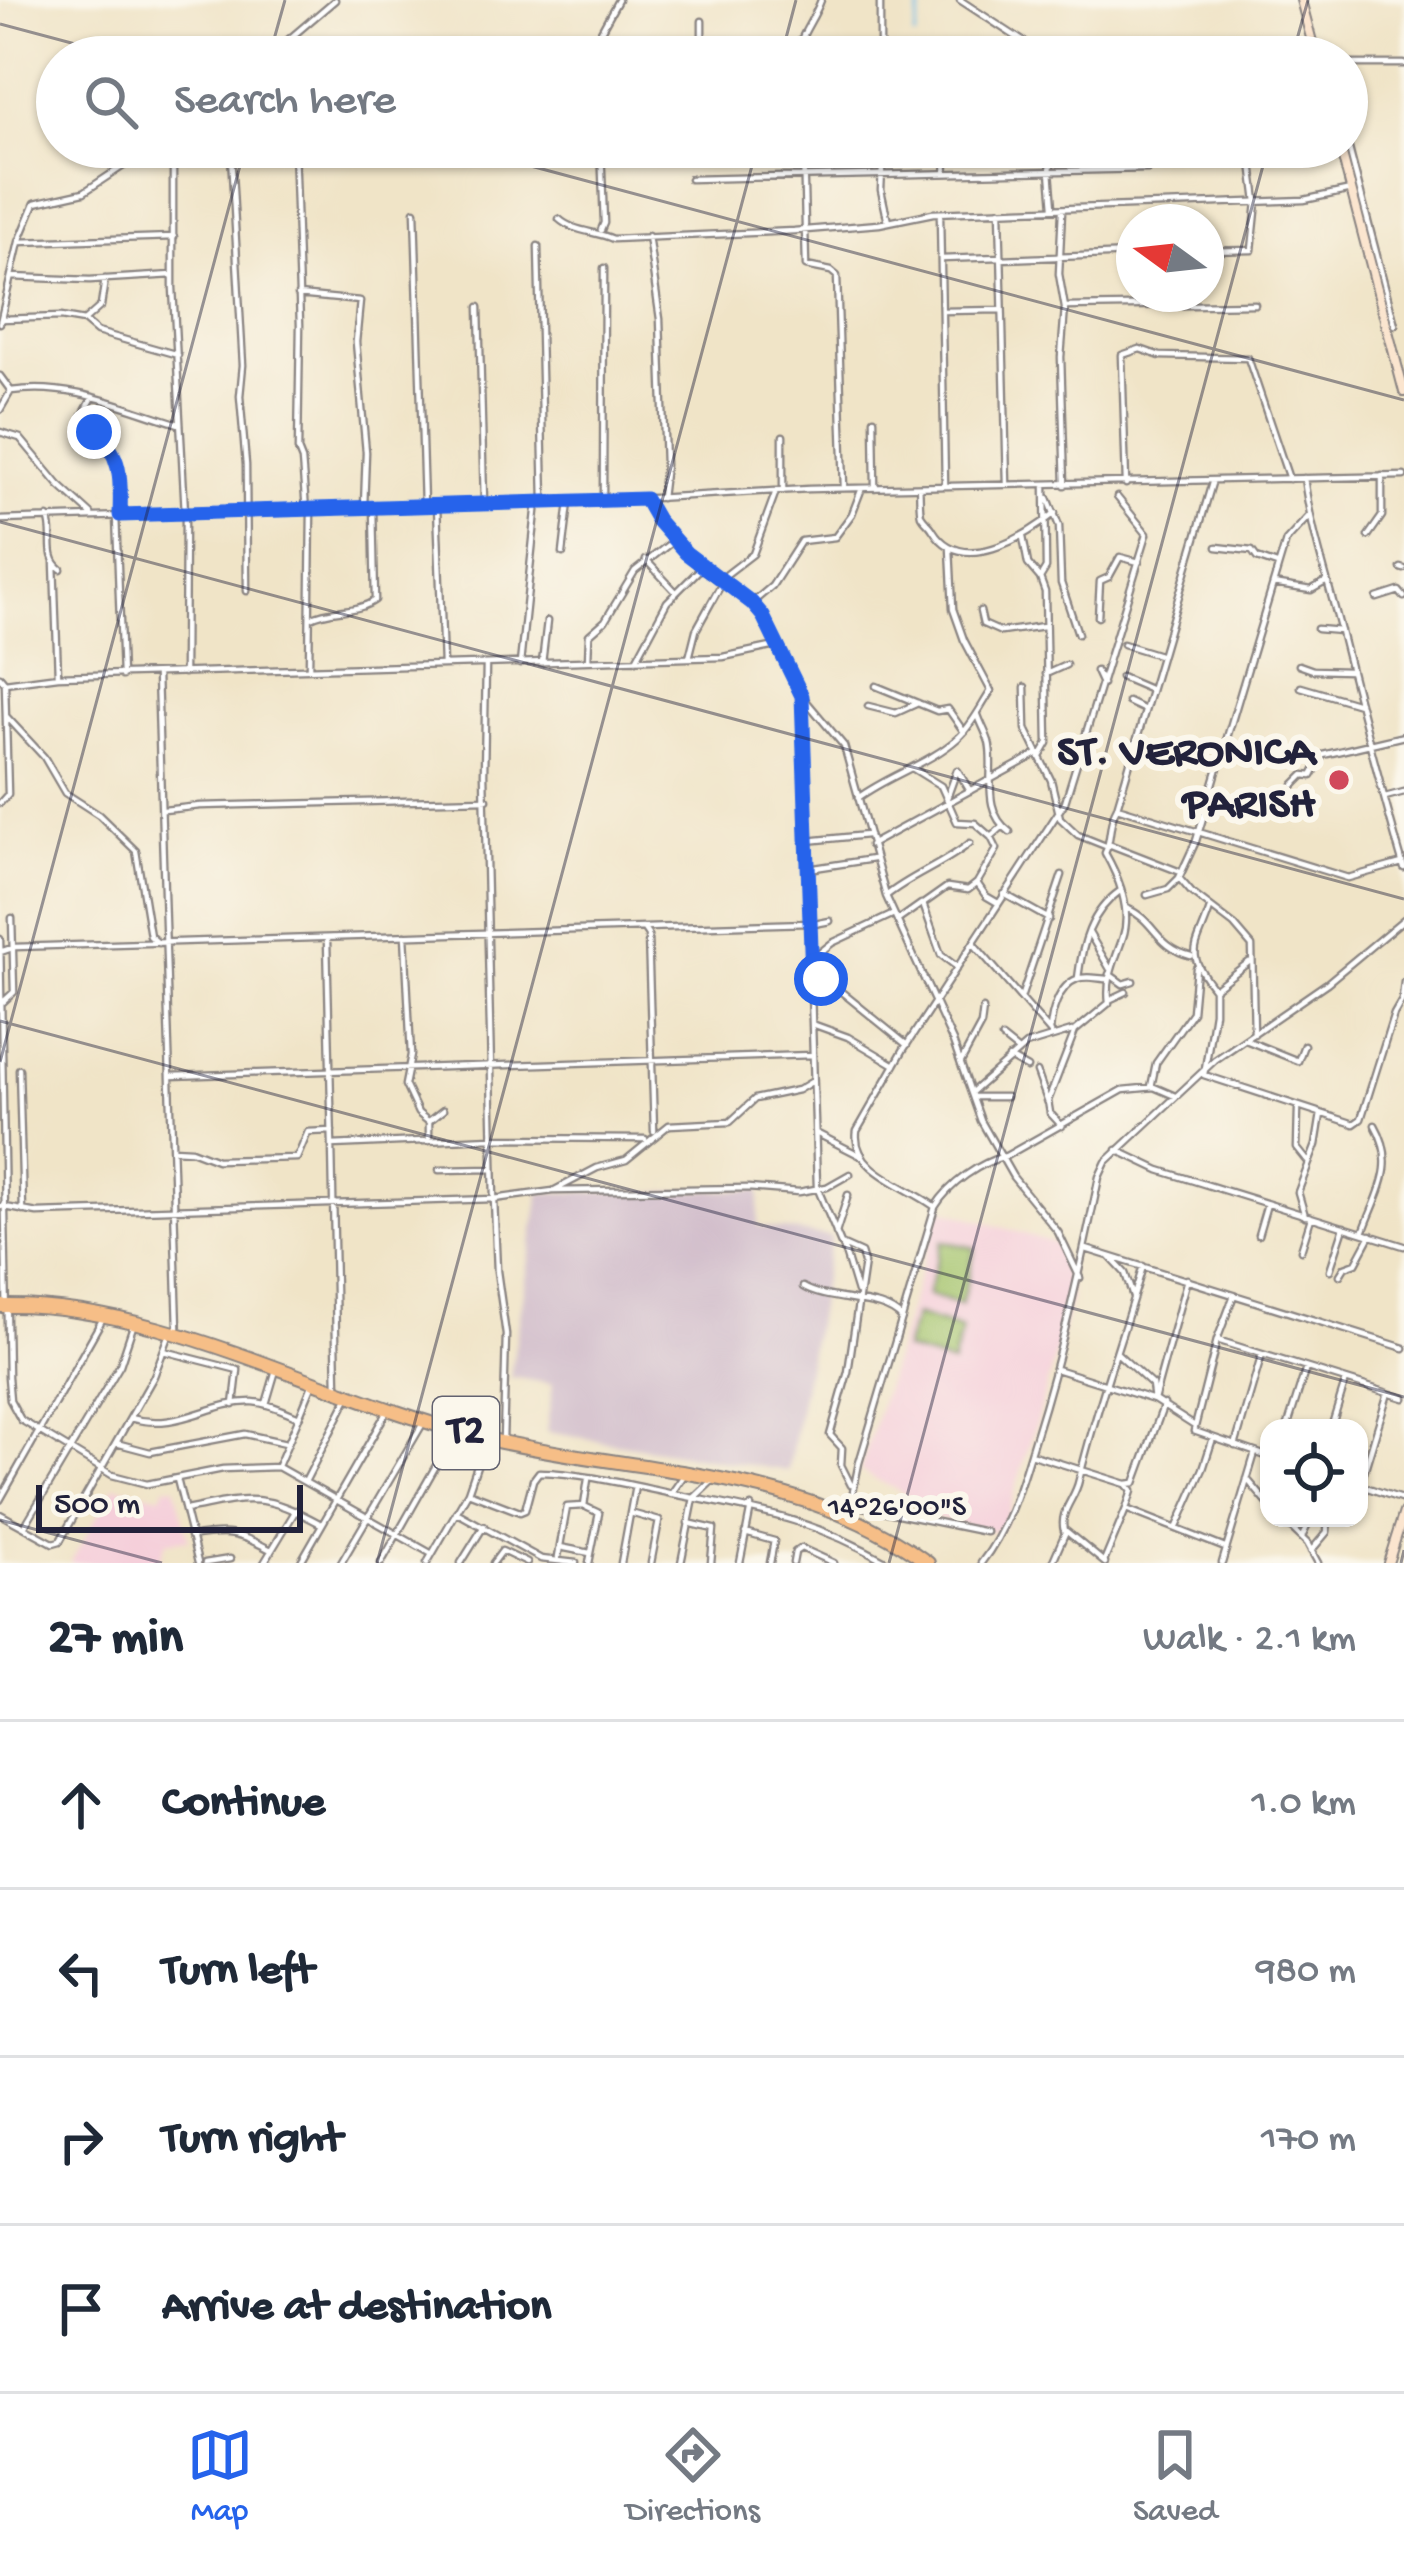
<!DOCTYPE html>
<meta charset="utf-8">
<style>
:root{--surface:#fff;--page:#f6f6f7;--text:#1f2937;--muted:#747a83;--line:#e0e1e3;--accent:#2563eb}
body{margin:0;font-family:"Gochi Hand",sans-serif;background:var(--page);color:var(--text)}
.controls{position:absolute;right:36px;bottom:36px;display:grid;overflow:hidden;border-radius:24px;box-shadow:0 3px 9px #0004}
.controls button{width:108px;height:108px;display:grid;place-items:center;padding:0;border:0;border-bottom:3px solid var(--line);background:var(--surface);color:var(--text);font:60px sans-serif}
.compass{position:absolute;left:1116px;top:204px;width:108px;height:108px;border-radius:50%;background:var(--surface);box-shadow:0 3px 9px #0004;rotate:285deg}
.scale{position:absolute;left:36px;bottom:30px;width:267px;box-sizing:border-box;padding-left:12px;border:6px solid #22223b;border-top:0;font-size:33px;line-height:42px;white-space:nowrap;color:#22223b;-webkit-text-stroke:9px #fbf7ec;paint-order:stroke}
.stop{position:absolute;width:36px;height:36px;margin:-27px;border:9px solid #2563eb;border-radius:50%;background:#fff}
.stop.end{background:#2563eb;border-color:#fff;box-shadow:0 3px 12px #0008}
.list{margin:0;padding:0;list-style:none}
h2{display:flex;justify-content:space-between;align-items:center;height:156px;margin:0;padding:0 48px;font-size:51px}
h2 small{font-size:39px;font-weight:400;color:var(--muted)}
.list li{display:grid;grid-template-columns:78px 1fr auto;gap:36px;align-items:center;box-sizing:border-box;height:168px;padding:0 48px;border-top:3px solid var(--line)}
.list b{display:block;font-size:45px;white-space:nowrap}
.list em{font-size:39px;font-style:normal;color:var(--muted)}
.icon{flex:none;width:66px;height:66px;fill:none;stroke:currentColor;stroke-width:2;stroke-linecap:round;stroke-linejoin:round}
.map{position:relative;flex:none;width:1404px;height:1563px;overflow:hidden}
.search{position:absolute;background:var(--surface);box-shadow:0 3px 9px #0004;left:36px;right:36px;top:36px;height:132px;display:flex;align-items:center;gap:30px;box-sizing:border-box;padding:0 42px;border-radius:66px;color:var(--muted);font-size:45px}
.sheet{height:828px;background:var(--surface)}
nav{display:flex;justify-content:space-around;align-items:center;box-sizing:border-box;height:168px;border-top:3px solid var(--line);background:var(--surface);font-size:33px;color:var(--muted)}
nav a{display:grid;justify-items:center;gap:6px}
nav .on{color:var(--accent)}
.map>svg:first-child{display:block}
.built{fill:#f5cfda}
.industrial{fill:#d1bdcb}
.pitch{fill:#a3c36b;stroke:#627253;stroke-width:3}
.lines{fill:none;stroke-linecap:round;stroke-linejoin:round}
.stream{stroke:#6fbee9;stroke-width:3}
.street-casing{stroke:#898381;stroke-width:9}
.secondary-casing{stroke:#898381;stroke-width:12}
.highway-casing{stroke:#898381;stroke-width:16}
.street{stroke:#fff;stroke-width:4.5}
.secondary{stroke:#fbe5cf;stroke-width:8}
.highway{stroke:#f6be87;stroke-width:12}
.route{stroke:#2563eb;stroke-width:15}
.ticks{fill:none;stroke:#22223b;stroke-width:3;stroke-opacity:0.45}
.poi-dot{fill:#d1495b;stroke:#fbf7ec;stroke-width:4.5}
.labels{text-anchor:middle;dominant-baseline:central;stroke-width:12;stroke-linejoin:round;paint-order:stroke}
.shield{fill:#fbf7ec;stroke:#636270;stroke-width:3}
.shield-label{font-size:42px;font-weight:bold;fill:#22223b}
.poi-label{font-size:45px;font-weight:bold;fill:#22223b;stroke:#fbf7ec;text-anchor:end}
.ticks-label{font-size:30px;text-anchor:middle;fill:#22223b;stroke:#fbf7ec;stroke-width:12;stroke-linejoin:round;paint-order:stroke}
</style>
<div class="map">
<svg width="1404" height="1563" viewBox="0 0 1404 1563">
<rect width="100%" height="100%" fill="#fbf7ec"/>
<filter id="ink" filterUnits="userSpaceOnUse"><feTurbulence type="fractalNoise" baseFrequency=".00833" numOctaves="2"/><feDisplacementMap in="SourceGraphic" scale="24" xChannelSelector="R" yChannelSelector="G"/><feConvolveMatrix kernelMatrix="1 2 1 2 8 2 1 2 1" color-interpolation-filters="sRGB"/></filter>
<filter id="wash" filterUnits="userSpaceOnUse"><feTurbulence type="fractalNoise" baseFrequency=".004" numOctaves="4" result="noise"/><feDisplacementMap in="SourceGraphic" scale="48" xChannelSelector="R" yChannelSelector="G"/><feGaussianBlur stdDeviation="2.7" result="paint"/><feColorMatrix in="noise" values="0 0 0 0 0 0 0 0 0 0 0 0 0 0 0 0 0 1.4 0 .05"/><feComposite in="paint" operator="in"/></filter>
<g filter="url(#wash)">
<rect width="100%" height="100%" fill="#f0e4c7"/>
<path class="built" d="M939 1208 1057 1244 1070 1288 1071 1301 1036 1423 1004 1526 994 1532 932 1517 918 1501 860 1471Z
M115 1486 161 1496 165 1487 175 1486 189 1539 166 1542 158 1563H70Z"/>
<path class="industrial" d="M760 1190 758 1226 831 1237 788 1471 546 1432 553 1384 510 1377 540 1193Z"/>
<path class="pitch" d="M942 1241 975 1248 961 1305 927 1295Z
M915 1315 962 1330 952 1364 904 1350Z"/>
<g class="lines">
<path class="stream" d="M915 37 922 0"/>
</g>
</g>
<g filter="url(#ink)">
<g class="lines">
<g class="street-casing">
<path id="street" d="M960 0 1047 57
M880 1V57
M702 21V56L705 57
M268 57 335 0
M595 57 596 40 618 0
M708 57 719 54 797 57C798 37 814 20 821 0
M1347 64H1404
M1347 141 1395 325
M173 147V288L185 513 184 673
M225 147 231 155 243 365 240 396 246 465 247 591
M294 147 300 325 298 450 302 460 306 510
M601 147 604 223 601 230
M803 147 806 266 831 271 837 276 844 488
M883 147 881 190 888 222
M945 173 948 147
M690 179 1148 169
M1053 207 1050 171 1053 147
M1000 210 1007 484
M415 211 424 505
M1062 211 1059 274 1065 308 1061 357 1065 485
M940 216 945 486
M559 219C573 232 596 231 613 239L794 231 879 224 933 213 1304 200 1351 190
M648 236 660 319 665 465 661 498
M19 242 174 237
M538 246 544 502
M1206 251 1252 250 1257 202 1250 147
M941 259 1001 257
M1001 259 1134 254
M11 277 90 280 173 275
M298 295 360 301 356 342 366 452 364 507
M479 307 484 502
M1065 307 1255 304
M942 311 1001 310
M1 319 61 317 84 321 97 332 178 355
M84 321 101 306 105 279
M0 323 19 242 35 203 84 192 152 147
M0 376 11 391 0 410
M11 391C70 382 123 407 179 424
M93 397 83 415C91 427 101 435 109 445 123 467 121 489 120 514
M874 419 875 488
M0 432 20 438 59 485 91 514
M783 436V491
M1304 478C1311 531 1328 580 1341 632 1361 711 1381 790 1404 868
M1212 483 1117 807 1348 878 1402 863
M1126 484 1122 355 1140 349 1160 356 1248 358 1289 479
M919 487C920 494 919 508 921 515 924 521 930 524 933 530 961 576 1024 538 1055 513
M1048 498 1059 526 1061 583 1078 634
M645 499 673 541 701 568 752 603 763 616 802 696 844 746 886 896 953 1042 981 1121 1013 1177 1058 1232 1080 1278
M603 501 604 268
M437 505 443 665
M116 515 122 676
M48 517C56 535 44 556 61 569
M0 520 603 501 809 489 1404 476
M1368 536 1382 516V476
M1023 537 1028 564 1040 578
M1217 547 1252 551 1257 558 1277 565
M563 553 569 502
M646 560 675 591
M54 562 58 676
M1401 568 1404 569
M1273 584 1311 590 1327 581
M1377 598 1399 591 1404 597
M752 603 772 586 801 541 835 537 852 514 862 488
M980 611 983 624 1001 632 1044 626
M1098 617 1100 581 1109 577 1120 557 1139 562
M311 618C332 607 356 614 375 600L373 507
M1317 629 1341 631
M1123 644 1159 655
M689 658 696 630 727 574 753 554 775 494
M636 660 667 602 701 568
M588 661 589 635 605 621 635 571 673 541
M542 663 547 621
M486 664 484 774 494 1199 553 1191 597 1168 626 1160 669 1125 730 1122 755 1099 798 1090 813 1081
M520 664 537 502
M1299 665 1313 670 1349 671
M309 669 311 510
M1096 671 1102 684
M1046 674 1066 665
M157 675 178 1328
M0 677 5 683 8 794 0 803
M1121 677 1149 689
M5 683 58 676 723 657 776 646
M876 686 937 711 948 709 964 732
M1025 687 1026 729 1051 780 1060 818 1078 835 1108 847
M1301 687 1359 704
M802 696 817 1187 841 1244 861 1253 864 1263 848 1372 830 1435 842 1448 841 1465 851 1485
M1128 702 1143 709
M868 706 896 713 918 703
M978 715C981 724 986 732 989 742 996 768 979 810 1010 832
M6 716 44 757 65 793 99 815 136 851 150 936 158 943
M1041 755 1048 743 1045 592 1040 578 1046 568 1045 485
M912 768 941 786 957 822 975 823 991 837 1002 827
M958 771 970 791
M1294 785 1304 775 1312 776 1323 755 1404 736
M1385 797 1404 792
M858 798C889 775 929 764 958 738 971 727 981 706 991 691L964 640 953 609 950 548
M947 798 957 770
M164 810 200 806 487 799
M807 841 867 835
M870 845 1039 753
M1111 845 1178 871
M808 869 873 859
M977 883 997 849 991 837
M1004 894 1049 919
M1147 895 1168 889 1179 878
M886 896C912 875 943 865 970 843
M1126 908C1156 920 1155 947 1191 956
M1210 909C1196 951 1184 951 1214 989
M897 921 921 904
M809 925 830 921
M644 929 648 935 654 1131
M1089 933 1110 969
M405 935 411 1055 405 1085 418 1113 429 1122
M0 939 8 1377 10 1400 21 1420 112 1475 147 1484 223 1469 278 1467 432 1554
M327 940 332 1145
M973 943 1051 1033
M0 952 15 947 809 923
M812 959 832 943 894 914
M1249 962 1214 989V1012L1204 1075 1354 1124 1361 1119 1394 1014 1402 1000 1404 982
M957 967 941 955 923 904 947 887 968 890 977 883 986 896 998 903
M1109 974 1123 984 1133 981
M812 977 833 985 907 1045
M1078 978C1082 945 1090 912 1120 891
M1021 998 1062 875
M1109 1000 1126 992
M2 1003 14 992 12 918
M815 1025 848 1037 895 1065
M1050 1032C1051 1014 1058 986 1077 979 1086 975 1099 979 1108 979
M1254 1034 1252 946 1234 925 1192 893 1179 878 1196 841 1286 541 1308 517
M1002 1038 1017 1050
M1248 1041 1298 1061 1304 1045
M1009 1058 1027 1068
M961 1062 981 1025 983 1009
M19 1069 23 1211
M1037 1072 1048 1103
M171 1076 812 1055
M1151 1087 1156 1063 1192 1012 1196 968
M972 1092 1026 1045 1072 1031
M973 1097H1006
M1298 1109 1297 1148 1309 1163
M1062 1126 1050 1113 1048 1101 1075 1031 1109 1003C1106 977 1115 961 1123 937 1132 910 1118 876 1105 853 1112 839 1108 822 1117 807
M816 1133 863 1157
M429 1141V1121L443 1110
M173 1149 191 1150 217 1160 297 1158 308 1132 332 1131
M1117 1150 1159 1170 1404 1246
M439 1170 493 1169
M553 1191 748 1188 799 1192 827 1187 850 1174
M0 1206 37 1213 494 1199 497 1271 506 1335 503 1441
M935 1207C949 1184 980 1162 1006 1156L1123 1090 1154 1087 1175 1096
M1305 1216 1298 1192 1316 1145 1321 1114
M836 1233 848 1195
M1363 1233C1376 1195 1399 1167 1375 1125
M1258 1235 1267 1204
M843 1246 857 1292
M1086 1249 1404 1348
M1301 1250 1311 1218
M1110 1257 1125 1273 1133 1297
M1330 1270 1344 1227
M1340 1275 1345 1267 1356 1263 1371 1235
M803 1287C829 1303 884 1296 902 1319
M1234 1295 1217 1340 1194 1431 1269 1457
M1217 1340 1404 1398
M164 1351 238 1370 234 1405
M1117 1353 1152 1385 1154 1400 1193 1425
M1056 1369 1154 1400 1187 1279
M337 1389 332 1145 492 1138 645 1139
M266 1404 276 1370
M299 1417 313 1383
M130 1418C179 1432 209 1401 253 1402 268 1403 285 1411 299 1417L278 1466
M1287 1428 1306 1368
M1331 1428 1346 1380
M116 1443 150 1452 245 1434 286 1443
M1235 1446 1262 1354
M1030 1454 1126 1484 1132 1491 1127 1506
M177 1479 198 1563
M1247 1479 1269 1505
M306 1480 347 1400
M1126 1484 1135 1483 1164 1404
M1359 1485 1404 1500
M1360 1485 1388 1393
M468 1492 520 1512 525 1510 533 1480 539 1472C581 1473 626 1484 668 1493 757 1511 807 1516 889 1563
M671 1494 685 1474
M0 1500 102 1320
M849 1504 986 1532
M584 1506 599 1513 589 1563
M186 1510C249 1497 262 1492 321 1524
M456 1512 541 1559 576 1563
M630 1513 659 1521 651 1563
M0 1514 53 1543 60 1541 154 1376 169 1336
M848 1516 859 1463 935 1207C911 1187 851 1172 857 1131L904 1049 1065 802 1147 534 1117 497
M1281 1518 1307 1543 1318 1563
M688 1523 714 1529 711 1563
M24 1527 120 1365 134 1323
M1177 1527 1203 1469 1213 1438
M1064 1531C1059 1510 1075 1500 1079 1480 1096 1408 1122 1338 1143 1266
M745 1533 774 1541 770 1563
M190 1537C228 1531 237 1532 271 1550
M1302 1537 1311 1518
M560 1547 590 1553
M1311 1551 1327 1532 1328 1518
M558 1557 567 1507 584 1506 588 1479
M1104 1562 1126 1509 1225 1548
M205 1563 230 1559
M264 1563 296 1510
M300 1563 386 1413
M341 1563 422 1425
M381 1563 455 1432
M427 1563 468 1492 486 1439
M461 1563 484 1526
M493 1563 502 1551 527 1563
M621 1563 635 1486
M681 1563 694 1498 712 1481
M740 1563 751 1507
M793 1563 795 1552 801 1548 834 1563
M981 1563C1010 1526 1021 1482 1035 1437 1062 1351 1081 1265 1099 1177L1106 1162 1215 1060 1327 983 1404 919
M1052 1563 1066 1531 1105 1563
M1222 1563 1255 1453"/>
</g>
<g class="secondary-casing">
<path id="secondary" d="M1301 0 1316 57
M1340 147 1404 392
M1388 1563 1404 1512"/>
</g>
<g class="highway-casing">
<path id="highway" d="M0 1306C164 1302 325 1399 483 1438 634 1474 798 1466 928 1563"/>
</g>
<use href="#street" class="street"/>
<use href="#secondary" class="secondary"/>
<use href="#highway" class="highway"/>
</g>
</g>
<g class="lines" filter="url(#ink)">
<path class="route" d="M94 432C123 453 121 482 120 515L645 499 657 520 686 553 752 603 763 616 802 696 812 977 821 979"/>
</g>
<path class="ticks" d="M0 24 124 57M269 57 285 0M781 57 796 0M1292 57 1308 0M460 147 1404 400M0 522 1404 899M0 1021 1404 1397M0 1062 245 147M0 1520 162 1563M377 1563 757 147M889 1563 1268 147M1401 1563 1404 1550"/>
<circle class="poi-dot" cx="1339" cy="780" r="12"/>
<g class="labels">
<rect class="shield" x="433" y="1397" width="66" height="72" rx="9"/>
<g class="shield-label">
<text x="466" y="1433">T2</text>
</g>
<g class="poi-label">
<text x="1315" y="754">ST. VERONICA<tspan x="1315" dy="52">PARISH</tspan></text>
</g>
</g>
<g class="ticks-label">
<text x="897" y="1515">14°26'00"S</text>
</g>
</svg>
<div class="controls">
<button><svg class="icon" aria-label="locate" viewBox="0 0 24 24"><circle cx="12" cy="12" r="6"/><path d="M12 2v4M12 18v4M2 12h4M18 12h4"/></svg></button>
</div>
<svg class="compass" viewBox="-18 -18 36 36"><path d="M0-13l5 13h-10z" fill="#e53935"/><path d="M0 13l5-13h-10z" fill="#747a83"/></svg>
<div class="scale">500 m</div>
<div class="stop" style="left:821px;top:979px"></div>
<div class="stop end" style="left:94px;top:432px"></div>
<div class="search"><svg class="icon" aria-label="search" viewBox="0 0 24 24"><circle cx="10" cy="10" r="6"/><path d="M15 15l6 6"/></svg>Search here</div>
</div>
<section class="sheet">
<h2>27 min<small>Walk · 2.1 km</small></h2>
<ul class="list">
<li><svg class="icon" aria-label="ahead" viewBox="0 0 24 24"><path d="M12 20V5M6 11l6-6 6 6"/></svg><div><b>Continue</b></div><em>1.0 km</em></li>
<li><svg class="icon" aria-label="left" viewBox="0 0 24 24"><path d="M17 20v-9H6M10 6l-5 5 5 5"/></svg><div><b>Turn left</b></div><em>980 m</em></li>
<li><svg class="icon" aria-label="right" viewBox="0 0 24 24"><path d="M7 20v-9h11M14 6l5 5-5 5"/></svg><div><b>Turn right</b></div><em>170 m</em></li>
<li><svg class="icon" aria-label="arrive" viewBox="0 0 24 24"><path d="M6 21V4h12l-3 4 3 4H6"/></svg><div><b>Arrive at destination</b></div></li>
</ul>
</section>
<nav>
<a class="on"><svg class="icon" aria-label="map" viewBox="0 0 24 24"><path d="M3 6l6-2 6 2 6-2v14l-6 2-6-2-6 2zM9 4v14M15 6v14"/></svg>Map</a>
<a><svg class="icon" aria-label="directions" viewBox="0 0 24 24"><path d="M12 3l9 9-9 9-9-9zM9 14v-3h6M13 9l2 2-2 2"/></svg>Directions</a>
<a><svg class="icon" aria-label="saved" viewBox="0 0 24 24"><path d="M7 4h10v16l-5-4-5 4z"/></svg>Saved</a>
</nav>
